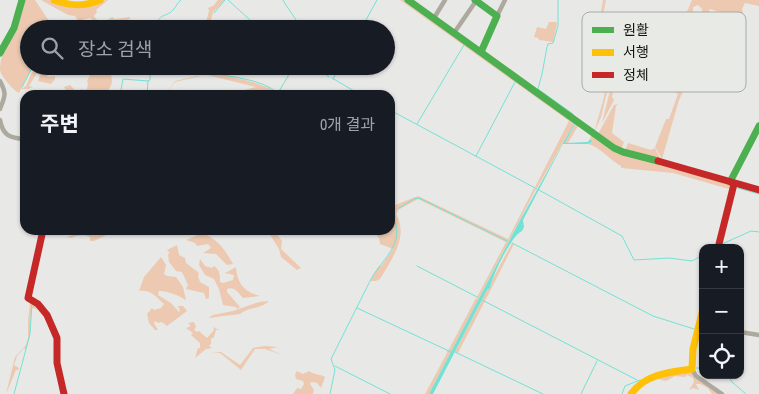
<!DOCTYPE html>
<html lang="ko">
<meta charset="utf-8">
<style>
:root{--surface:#171b24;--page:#242831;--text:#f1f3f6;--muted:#9ea1a6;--line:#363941}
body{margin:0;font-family:"Archivo Narrow","Noto Sans KR",sans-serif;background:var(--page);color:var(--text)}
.controls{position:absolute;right:15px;bottom:15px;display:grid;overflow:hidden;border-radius:10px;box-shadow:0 1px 4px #0004}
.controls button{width:45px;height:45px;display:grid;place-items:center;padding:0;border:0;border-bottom:1px solid var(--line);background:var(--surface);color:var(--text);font:25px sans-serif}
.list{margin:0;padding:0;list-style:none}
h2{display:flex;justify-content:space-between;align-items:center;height:65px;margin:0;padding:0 20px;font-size:21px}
h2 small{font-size:16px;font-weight:400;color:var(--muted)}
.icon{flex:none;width:28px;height:28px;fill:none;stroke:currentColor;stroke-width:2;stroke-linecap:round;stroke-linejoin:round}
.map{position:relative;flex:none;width:759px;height:394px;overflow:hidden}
.search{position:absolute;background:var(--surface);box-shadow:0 1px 4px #0004;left:20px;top:20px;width:375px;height:55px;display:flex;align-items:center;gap:12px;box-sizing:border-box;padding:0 18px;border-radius:28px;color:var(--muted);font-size:19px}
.panel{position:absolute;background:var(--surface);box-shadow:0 1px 4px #0004;left:20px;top:90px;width:375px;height:145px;border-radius:15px}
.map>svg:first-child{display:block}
.green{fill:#ecc9b0}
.water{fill:#73e1d4}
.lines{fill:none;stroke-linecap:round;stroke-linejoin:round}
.stream{stroke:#73e1d4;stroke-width:1}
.street{stroke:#ada99f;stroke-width:4.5}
.fast{stroke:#4caf50;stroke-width:7}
.slow{stroke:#ffc107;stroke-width:7}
.jam{stroke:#c62828;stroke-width:7}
.key{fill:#e8eae5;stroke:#a8aaa6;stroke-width:1}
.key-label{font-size:14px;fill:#141412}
</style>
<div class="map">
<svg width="759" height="394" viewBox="0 0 759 394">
<rect width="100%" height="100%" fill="#e8e9e6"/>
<path class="green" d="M22 0H35L47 18 58 29H29V66H33L21 89 26 86 31 74 38 66H45L40 70 49 77 55 76V79L51 84 38 81 40 75 37 73 29 86 33 87 28 89H21L19 93C13 90 1 76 0 70 0 52 16 17 22 0Z
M41 0H49L61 4 108 0 96 10 97 12 94 16C97 21 100 21 104 22L112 17 115 19 130 17V19L117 23 115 27H102L90 18 78 21 75 16 68 15Z
M218 0H225L213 12 209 29H204L209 11 208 8 213 6Z
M400 0H407L614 148 731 183 720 226 729 189 673 173 621 168V166C610 160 600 147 588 144L592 142 590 141 591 134 578 126 568 143H565L576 123 575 122 537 188 535 187 569 121Z
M603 0H606L602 20 603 30 607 37 610 53V79L601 117 594 133 482 50H484L593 130 595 129C601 107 608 88 608 66 608 54 602 42 603 30L599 26 592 25 599 24Z
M692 0H759V6L745 3 742 9 744 16 740 21 737 20V16L735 12 727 16 726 14 710 9 708 14 711 15 712 19 717 21 715 22 711 21 709 16 702 12V9L698 5 693 7V13L698 15 695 16C695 27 700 37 697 49L690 50 687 45 684 47 691 64 690 65 684 61 683 55 678 53 677 59 674 58V61L688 70 685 79 671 76 674 69 670 62 667 43 679 30Z
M549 22H556L557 24 553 42 539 40 538 38 534 37 537 27 546 29Z
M97 66H110C111 80 116 83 104 95H69L64 87 70 85 77 92 81 89 85 90 87 89 88 84 87 81 90 75 99 73Z
M205 66H213C221 79 239 77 252 82 263 85 272 89 281 95H239L244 90 256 87 211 76H200L175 82 164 95 175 81 197 76H210Z
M613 78H616L612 97 614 100 602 123Z
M680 79 688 81 679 100 662 159 730 181 662 159 655 147 666 119H669L678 94 675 92Z
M618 104 616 106 612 133 624 142 621 150 598 134 614 105Z
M628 143 651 150 655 148 661 160 625 151Z
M534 188 536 189 479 298 477 297 506 242 418 199 398 210 396 214C409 236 392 259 380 279L376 281H370L378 267 382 265 393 249 380 244 379 238 372 230H390V200L395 205 418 196 508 239Z
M85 230H114L130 232 111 233 94 241H90V237C84 234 77 235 71 238L67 237Z
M267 230H274L282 241 281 249 301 268 297 270 281 257 279 249Z
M202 233C218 239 225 250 233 264L227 265 216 254 203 253 211 248 208 244 197 246 195 243 186 240Z
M512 243 514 244 485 301 482 299 487 290 490 288 492 280Z
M177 245 179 255 185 258 186 263 199 273 198 276 200 282 209 287V298L206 299 204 293 186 289 188 285 182 272 176 271 169 262 168 254 170 253 167 250Z
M161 257 166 265 164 274 167 276 176 277 183 287 186 300C180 296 166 290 159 291L158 295 171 303 179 312 180 311 178 306H183L187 311 167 326 162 322 158 323 155 321 154 323 158 330H155L149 323 147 314 152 308 154 310 161 308 164 304C156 297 151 289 139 291L144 277Z
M200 259 205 266 212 268 214 266C220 270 220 275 220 282L223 283 233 280 234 275 225 273 236 267C237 283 244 292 260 296L243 298C238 293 235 286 227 289V292L240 307 237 309 236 307 223 305 219 289 214 279 205 275 199 265Z
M476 298 479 299 429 394H425L447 353V350L448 351Z
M482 300 485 301 458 353 455 352Z
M269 301C261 309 249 307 240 314L208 318 213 315 233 311 259 302Z
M30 302 41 310 31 308 30 334 26 350 24 348 17 356 14 365 19 368 18 370H16L6 394 15 357 26 345 28 338V322Z
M194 322 196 327 194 330 197 332 199 331 207 338 214 330 213 327 219 330H216L214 337 211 339V344L209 346 212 348 206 349 195 358 198 348H200V343L191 335 193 333 186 328 191 326 188 323Z
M265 346 278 347 269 349 282 355 265 349H255L241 370 220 353 212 352H221L240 365 253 348Z
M297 371 303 374 309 371C315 375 320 374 325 377L321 388 317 383 311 382 310 384 314 390 313 394H293L297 388 301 389 304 384 303 381 296 379 295 374Z
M691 371 720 394H712L708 388 700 384H696L699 390 693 388 689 390 694 382 693 378 687 375 685 377 675 376 666 381 658 379 641 386 648 380Z"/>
<path class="water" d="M575 122H576L565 143 588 142 590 139 592 142 588 144H563L523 220 524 227 522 231C511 236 492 276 490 288L487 290 433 394H429L519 222Z"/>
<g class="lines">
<path class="stream" d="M228 0 260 29
M283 0C288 10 297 18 300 29
M558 0V26L553 43 548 44 547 47 542 74 538 89 573 114
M214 13 225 0
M158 29C155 13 166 18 173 10 176 7 177 3 181 0
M361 29 377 0
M211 66 214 73C235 78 261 79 278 93L294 66
M316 66 329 77
M332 78 361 95
M333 79 340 66
M22 87 33 66
M120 95 123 79 148 81 150 80V66
M147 95 148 81
M274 95H275
M390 110 537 189
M417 124 464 45
M476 156 515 82
M738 188 759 194
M539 190 622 236 634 260 669 258 692 261 703 255
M399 208 414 199 419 198 507 241
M512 243 653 316 694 329
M722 244 751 231 759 232
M417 266 479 298
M482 300 637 380
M357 308 451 352
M455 352 543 394
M335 366 390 394
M696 368H703
M728 375 732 382 746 394
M14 394 30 334 32 303
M330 394 335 370 331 359 371 279C384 256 409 242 390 211
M581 394 597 361
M622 394 625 386 640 380"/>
<path class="street" d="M497 16 505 0
M434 18 445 0
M454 33 476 1
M0 81C7 94 5 96 0 109
M0 120C3 136 10 138 25 139
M740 332 759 335
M692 369 696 376 722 394"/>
<path class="fast" d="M408 0 614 148 623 152 658 161
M475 0 497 16 481 52
M0 53 14 28 22 0
M730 182 759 126"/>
<path class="slow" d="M54 0C70 6 84 7 100 0
M631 394C645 374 669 372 692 369L693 349 703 309"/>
<path class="jam" d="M658 161 759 190
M43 230 28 298 38 304 47 315 57 338V363L64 394
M718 248 734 184"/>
</g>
<rect x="582" y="12" width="164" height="80" rx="8" class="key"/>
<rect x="592" y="27" width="22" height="6" fill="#4caf50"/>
<rect x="592" y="49" width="22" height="7" fill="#ffc107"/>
<rect x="592" y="72" width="22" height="6" fill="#c62828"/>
<g class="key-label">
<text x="623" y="35">원활</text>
<text x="623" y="57">서행</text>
<text x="623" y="80">정체</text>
</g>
</svg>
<div class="controls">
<button>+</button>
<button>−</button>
<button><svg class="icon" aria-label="locate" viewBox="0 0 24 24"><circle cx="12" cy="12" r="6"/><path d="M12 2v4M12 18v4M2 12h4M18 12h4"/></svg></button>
</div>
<div class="search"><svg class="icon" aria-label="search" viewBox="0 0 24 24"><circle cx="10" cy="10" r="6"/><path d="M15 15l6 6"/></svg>장소 검색</div>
<section class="panel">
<h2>주변<small>0개 결과</small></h2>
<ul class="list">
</ul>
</section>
</div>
